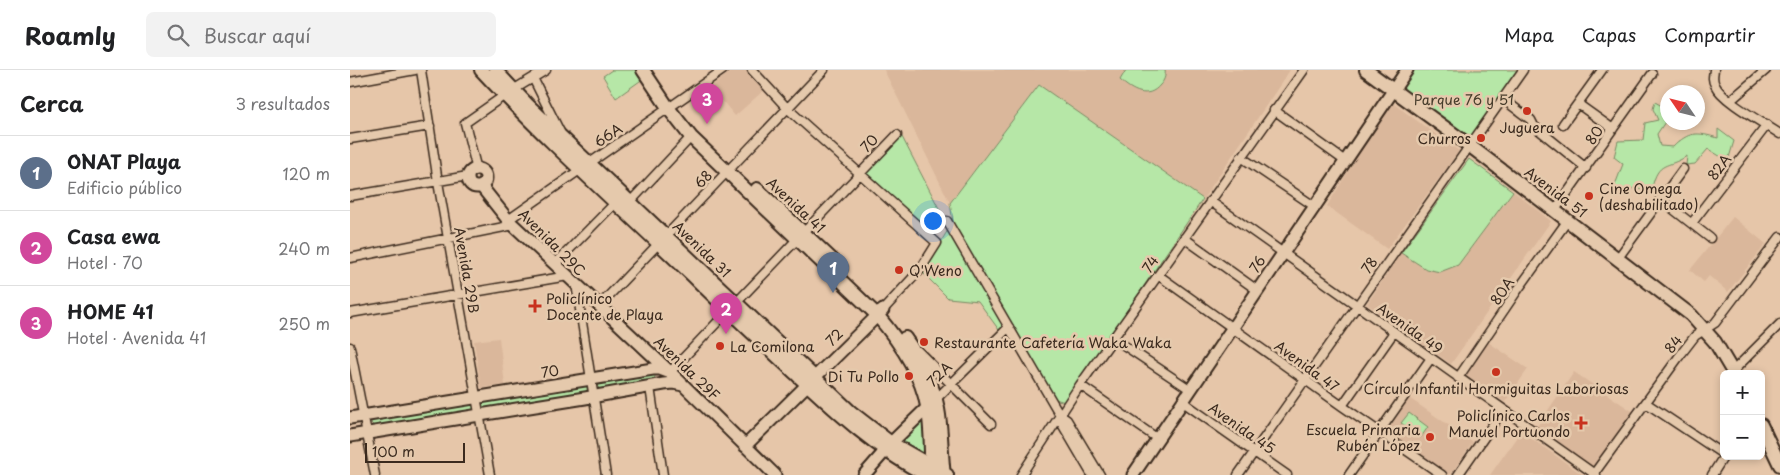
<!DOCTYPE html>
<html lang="es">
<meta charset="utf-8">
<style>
:root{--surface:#fff;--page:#f2f2f2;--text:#202124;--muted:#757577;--line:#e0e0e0;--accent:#c8321e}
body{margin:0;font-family:"Playpen Sans",sans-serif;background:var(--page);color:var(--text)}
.controls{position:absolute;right:15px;bottom:15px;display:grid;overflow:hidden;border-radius:8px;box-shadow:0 2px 8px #0003}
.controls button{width:45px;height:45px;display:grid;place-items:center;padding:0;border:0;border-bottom:1px solid var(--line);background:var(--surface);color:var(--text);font:25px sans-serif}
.compass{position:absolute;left:1310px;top:15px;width:45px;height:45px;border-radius:50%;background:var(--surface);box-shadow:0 2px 8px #0003;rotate:305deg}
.scale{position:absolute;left:15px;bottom:12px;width:100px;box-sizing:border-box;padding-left:5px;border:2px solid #3b2a1e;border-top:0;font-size:14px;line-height:18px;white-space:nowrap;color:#3b2a1e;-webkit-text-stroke:4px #e5c9ac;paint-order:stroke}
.you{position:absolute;left:582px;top:150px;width:18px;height:18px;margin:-12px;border:4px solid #fff;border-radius:50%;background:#1a73e8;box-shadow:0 0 0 8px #1a73e833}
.badge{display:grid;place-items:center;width:32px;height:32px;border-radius:50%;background:var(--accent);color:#fff;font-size:16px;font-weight:700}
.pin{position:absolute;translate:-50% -41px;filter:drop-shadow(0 1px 2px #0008)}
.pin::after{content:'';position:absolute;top:26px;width:18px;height:15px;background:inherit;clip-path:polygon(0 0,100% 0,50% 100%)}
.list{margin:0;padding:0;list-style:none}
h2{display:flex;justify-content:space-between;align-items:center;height:65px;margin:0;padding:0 20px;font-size:21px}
h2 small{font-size:16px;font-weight:400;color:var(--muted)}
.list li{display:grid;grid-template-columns:32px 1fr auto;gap:15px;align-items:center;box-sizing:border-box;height:75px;padding:0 20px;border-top:1px solid var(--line)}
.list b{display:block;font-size:19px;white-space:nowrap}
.list p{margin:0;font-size:16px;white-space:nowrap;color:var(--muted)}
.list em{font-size:16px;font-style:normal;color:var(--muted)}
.icon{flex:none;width:28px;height:28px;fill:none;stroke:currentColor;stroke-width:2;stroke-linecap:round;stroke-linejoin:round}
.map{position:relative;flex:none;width:1430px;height:405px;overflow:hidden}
header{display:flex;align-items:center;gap:30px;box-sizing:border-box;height:70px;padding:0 25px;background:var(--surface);border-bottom:1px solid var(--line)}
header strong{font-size:24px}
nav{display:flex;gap:28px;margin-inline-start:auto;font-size:18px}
.search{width:350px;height:45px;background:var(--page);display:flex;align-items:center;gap:12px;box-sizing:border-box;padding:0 18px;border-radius:8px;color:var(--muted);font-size:19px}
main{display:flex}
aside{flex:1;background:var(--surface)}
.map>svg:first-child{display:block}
.built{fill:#dab79b}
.green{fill:#b6e7a7;stroke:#788862}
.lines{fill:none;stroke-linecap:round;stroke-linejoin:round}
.street-casing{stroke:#3b2a1e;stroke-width:11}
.secondary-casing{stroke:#3b2a1e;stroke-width:15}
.primary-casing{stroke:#3b2a1e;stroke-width:16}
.street{stroke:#e5c9ac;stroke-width:8}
.secondary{stroke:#e5c9ac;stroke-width:11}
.primary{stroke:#e5c9ac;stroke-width:12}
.poi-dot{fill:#c8321e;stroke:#e5c9ac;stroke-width:2}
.labels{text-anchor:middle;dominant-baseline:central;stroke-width:5;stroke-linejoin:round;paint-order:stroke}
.park-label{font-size:14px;fill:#473d2c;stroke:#e5c9ac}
.poi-label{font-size:14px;fill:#3b2a1e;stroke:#e5c9ac;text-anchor:start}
.street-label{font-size:14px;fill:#3b2a1e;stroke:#e5c9ac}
</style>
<header>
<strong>Roamly</strong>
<div class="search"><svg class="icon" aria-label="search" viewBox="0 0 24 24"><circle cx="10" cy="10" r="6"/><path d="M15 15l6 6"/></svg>Buscar aquí</div>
<nav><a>Mapa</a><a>Capas</a><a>Compartir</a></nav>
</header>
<main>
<aside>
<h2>Cerca<small>3 resultados</small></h2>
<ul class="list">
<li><span class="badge" style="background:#5c6f8a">1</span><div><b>ONAT Playa</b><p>Edificio público</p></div><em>120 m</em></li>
<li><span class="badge" style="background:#d1479c">2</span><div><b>Casa ewa</b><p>Hotel · 70</p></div><em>240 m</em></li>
<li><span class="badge" style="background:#d1479c">3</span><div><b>HOME 41</b><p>Hotel · Avenida 41</p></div><em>250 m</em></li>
</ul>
</aside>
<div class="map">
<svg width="1430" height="405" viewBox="0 0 1430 405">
<rect width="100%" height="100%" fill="#e6c6a9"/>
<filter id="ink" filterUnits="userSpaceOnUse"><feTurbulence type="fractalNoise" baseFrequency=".02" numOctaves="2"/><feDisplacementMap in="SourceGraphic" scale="10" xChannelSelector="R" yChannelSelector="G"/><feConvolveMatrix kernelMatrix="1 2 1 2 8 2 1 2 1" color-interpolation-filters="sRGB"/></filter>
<g filter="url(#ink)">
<path class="built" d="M382 0H395L413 21 385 46 361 17Z
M534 0H940L853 129 689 16 600 133Z
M1041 32 1109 81 1037 179 977 136Z
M1163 121 1201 151 1101 294 1017 234 1051 183 1076 199 1090 201 1108 195Z
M1383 147 1416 174 1378 222 1359 206 1354 212 1340 200Z
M149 268 155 315 131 318 124 271Z
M1138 272 1178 299 1155 332 1115 305Z
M1224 302 1282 341 1244 397 1186 358Z
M1059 328 1123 372 1100 405 1037 362Z
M1171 361 1233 405H1140Z"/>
<path class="green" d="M262 0H293L297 6 266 28 253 6Z
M776 0H815C816 6 814 11 810 15 798 30 782 21 770 10Z
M1061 0H1169L1120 68 1050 19Z
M689 15 853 129 715 332 705 329 660 250 649 260 628 231 598 228 572 202 603 152 600 133Z
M1305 32 1317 39V49L1307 64 1310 76 1323 77C1339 61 1347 62 1368 68V59L1384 71 1378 91 1358 79 1345 94 1336 95 1337 86C1317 99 1308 90 1302 118L1277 119 1262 123 1273 94 1264 87 1268 71 1293 70 1295 53 1308 50 1303 39Z
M551 65 593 146 579 161 514 104Z
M1119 89 1163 121 1108 195 1090 202 1076 199 1051 183Z
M304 304 305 307 302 311 251 320 247 316 248 313Z
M233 314 237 316V322L133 339 128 336 124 341 25 357 21 353 22 350 123 334 128 336 132 331Z
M578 337 582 397 541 373Z
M1059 343 1078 357 1071 367 1051 353Z"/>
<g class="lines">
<g class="street-casing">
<path id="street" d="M71 0 88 112 140 405
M402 0 437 38 587 173 570 200 533 240
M1364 0C1363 6 1362 10 1365 15 1372 31 1414 53 1430 64
M183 8 210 62
M0 12 65 0
M163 20 196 0
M1153 29 1181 50 1184 56 1236 98
M1380 31 1416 0
M1228 34 1263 59
M924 40 995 91
M1213 54 1252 0
M0 69 80 56
M891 87 964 136
M127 100 115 53 155 25
M0 126 118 106
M1310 129 1360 168
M281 131 341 67
M860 131 1246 405
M1205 140 1302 4
M158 150 373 0
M597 151 710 345 712 354 742 405
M1342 153 1417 55
M834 168 907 220
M0 188 164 155
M1268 188 1333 99
M205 194 265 133
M808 205 992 336 1092 405
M226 214 256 405
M387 232 547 65
M249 236 474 0
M0 243 218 206
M763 268 841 320
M0 277 25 405
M568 281 641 354
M1383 301 1430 254
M320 302 378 241
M1108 308 1167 221 1218 150
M730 315 808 369
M300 317 313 405
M584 331 659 257
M833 332 937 405
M1296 333 1374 385
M992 336 1044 262
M710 345 717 350 750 405
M671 405 730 315 954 0
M888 405 1173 0
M999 405 1081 288
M1108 405 1153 340
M1243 405 1328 288 1345 266 1365 253 1430 167
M1362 405 1374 386"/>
</g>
<g class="secondary-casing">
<path id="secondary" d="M118 108a9 9 0 1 1 18 0a9 9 0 1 1-18 0Z
M131 116 158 150 320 302 425 405
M0 348 303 299H310L318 302
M0 366 235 328 314 314 323 313 333 315
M541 373 578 337
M395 376 533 240
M514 405 535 381
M783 405 1057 0"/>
</g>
<g class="primary-casing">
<path id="primary" d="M131 0C198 72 272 138 343 206 376 239 411 271 445 303 487 342 525 378 576 405
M145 0 178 35 501 342 541 373 597 405
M293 0 319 39 341 67 527 245C549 271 571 302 577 336 582 358 580 381 582 403
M1016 0 1120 76 1341 245 1365 272 1384 304
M407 119 491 198
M555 268C570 289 583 313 588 339 592 360 591 383 594 405
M1411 355 1430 395"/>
</g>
<use href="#street" class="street"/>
<use href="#secondary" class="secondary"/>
<use href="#primary" class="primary"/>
</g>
</g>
<g class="poi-dot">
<circle cx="1177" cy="41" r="5"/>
<circle cx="1131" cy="68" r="5"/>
<circle cx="1239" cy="126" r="5"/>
<circle cx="549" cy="200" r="5"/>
<path d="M182.5 228.5h5v5h5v5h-5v5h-5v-5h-5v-5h5z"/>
<circle cx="574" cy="272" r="5"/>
<circle cx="370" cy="276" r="5"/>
<circle cx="1146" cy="302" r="5"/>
<circle cx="559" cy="306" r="5"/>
<path d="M1228.5 345.5h5v5h5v5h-5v5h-5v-5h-5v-5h5z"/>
<circle cx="1080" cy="367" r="5"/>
</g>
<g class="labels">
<g class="park-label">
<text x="1114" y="29">Parque 76 y 51</text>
</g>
<g class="poi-label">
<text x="1177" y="57" text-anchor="middle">Juguera</text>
<text x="1121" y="68" text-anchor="end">Churros</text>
<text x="1249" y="118">Cine Omega<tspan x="1249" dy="16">(deshabilitado)</tspan></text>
<text x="559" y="200">Q'Weno</text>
<text x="196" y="228">Policlínico<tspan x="196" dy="16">Docente de Playa</tspan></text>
<text x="584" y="272">Restaurante Cafetería Waka Waka</text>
<text x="380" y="276">La Comilona</text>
<text x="549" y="306" text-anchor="end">Di Tu Pollo</text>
<text x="1146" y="318" text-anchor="middle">Círculo Infantil Hormiguitas Laboriosas</text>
<text x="1220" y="345" text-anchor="end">Policlínico Carlos<tspan x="1220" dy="16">Manuel Portuondo</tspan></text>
<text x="1070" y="359" text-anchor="end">Escuela Primaria<tspan x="1070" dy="16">Rubén López</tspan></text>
</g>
<g class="street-label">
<text transform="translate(258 65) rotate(-34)">66A</text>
<text transform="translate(1244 65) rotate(-55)">80</text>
<text transform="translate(519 73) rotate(-46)">70</text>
<text transform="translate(1369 97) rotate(-53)">82A</text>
<text transform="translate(353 109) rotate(-46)">68</text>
<text transform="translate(1206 122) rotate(37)">Avenida 51</text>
<text transform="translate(446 135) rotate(43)">Avenida 41</text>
<text transform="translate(202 172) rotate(45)">Avenida 29C</text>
<text transform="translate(352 179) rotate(44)">Avenida 31</text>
<text transform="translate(800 194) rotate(-55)">74</text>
<text transform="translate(907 194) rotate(-56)">76</text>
<text transform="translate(1019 195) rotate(-55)">78</text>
<text transform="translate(117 200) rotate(80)">Avenida 29B</text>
<text transform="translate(1152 221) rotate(-55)">80A</text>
<text transform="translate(1060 258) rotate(35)">Avenida 49</text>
<text transform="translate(484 267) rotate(-45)">72</text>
<text transform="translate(1323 274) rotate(-52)">84</text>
<text transform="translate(957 296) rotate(36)">Avenida 47</text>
<text transform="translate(337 298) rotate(44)">Avenida 29F</text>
<text transform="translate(200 301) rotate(-9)">70</text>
<text transform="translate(589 304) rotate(-45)">72A</text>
<text transform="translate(892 358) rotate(35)">Avenida 45</text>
</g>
</g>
</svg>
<div class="controls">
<button>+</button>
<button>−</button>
</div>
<svg class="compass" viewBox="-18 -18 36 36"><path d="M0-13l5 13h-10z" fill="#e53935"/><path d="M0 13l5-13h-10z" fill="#757577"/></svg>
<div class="scale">100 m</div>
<div class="you"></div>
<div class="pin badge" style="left:483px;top:223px;background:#5c6f8a">1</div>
<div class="pin badge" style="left:376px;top:264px;background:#d1479c">2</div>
<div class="pin badge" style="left:357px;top:54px;background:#d1479c">3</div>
</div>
</main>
